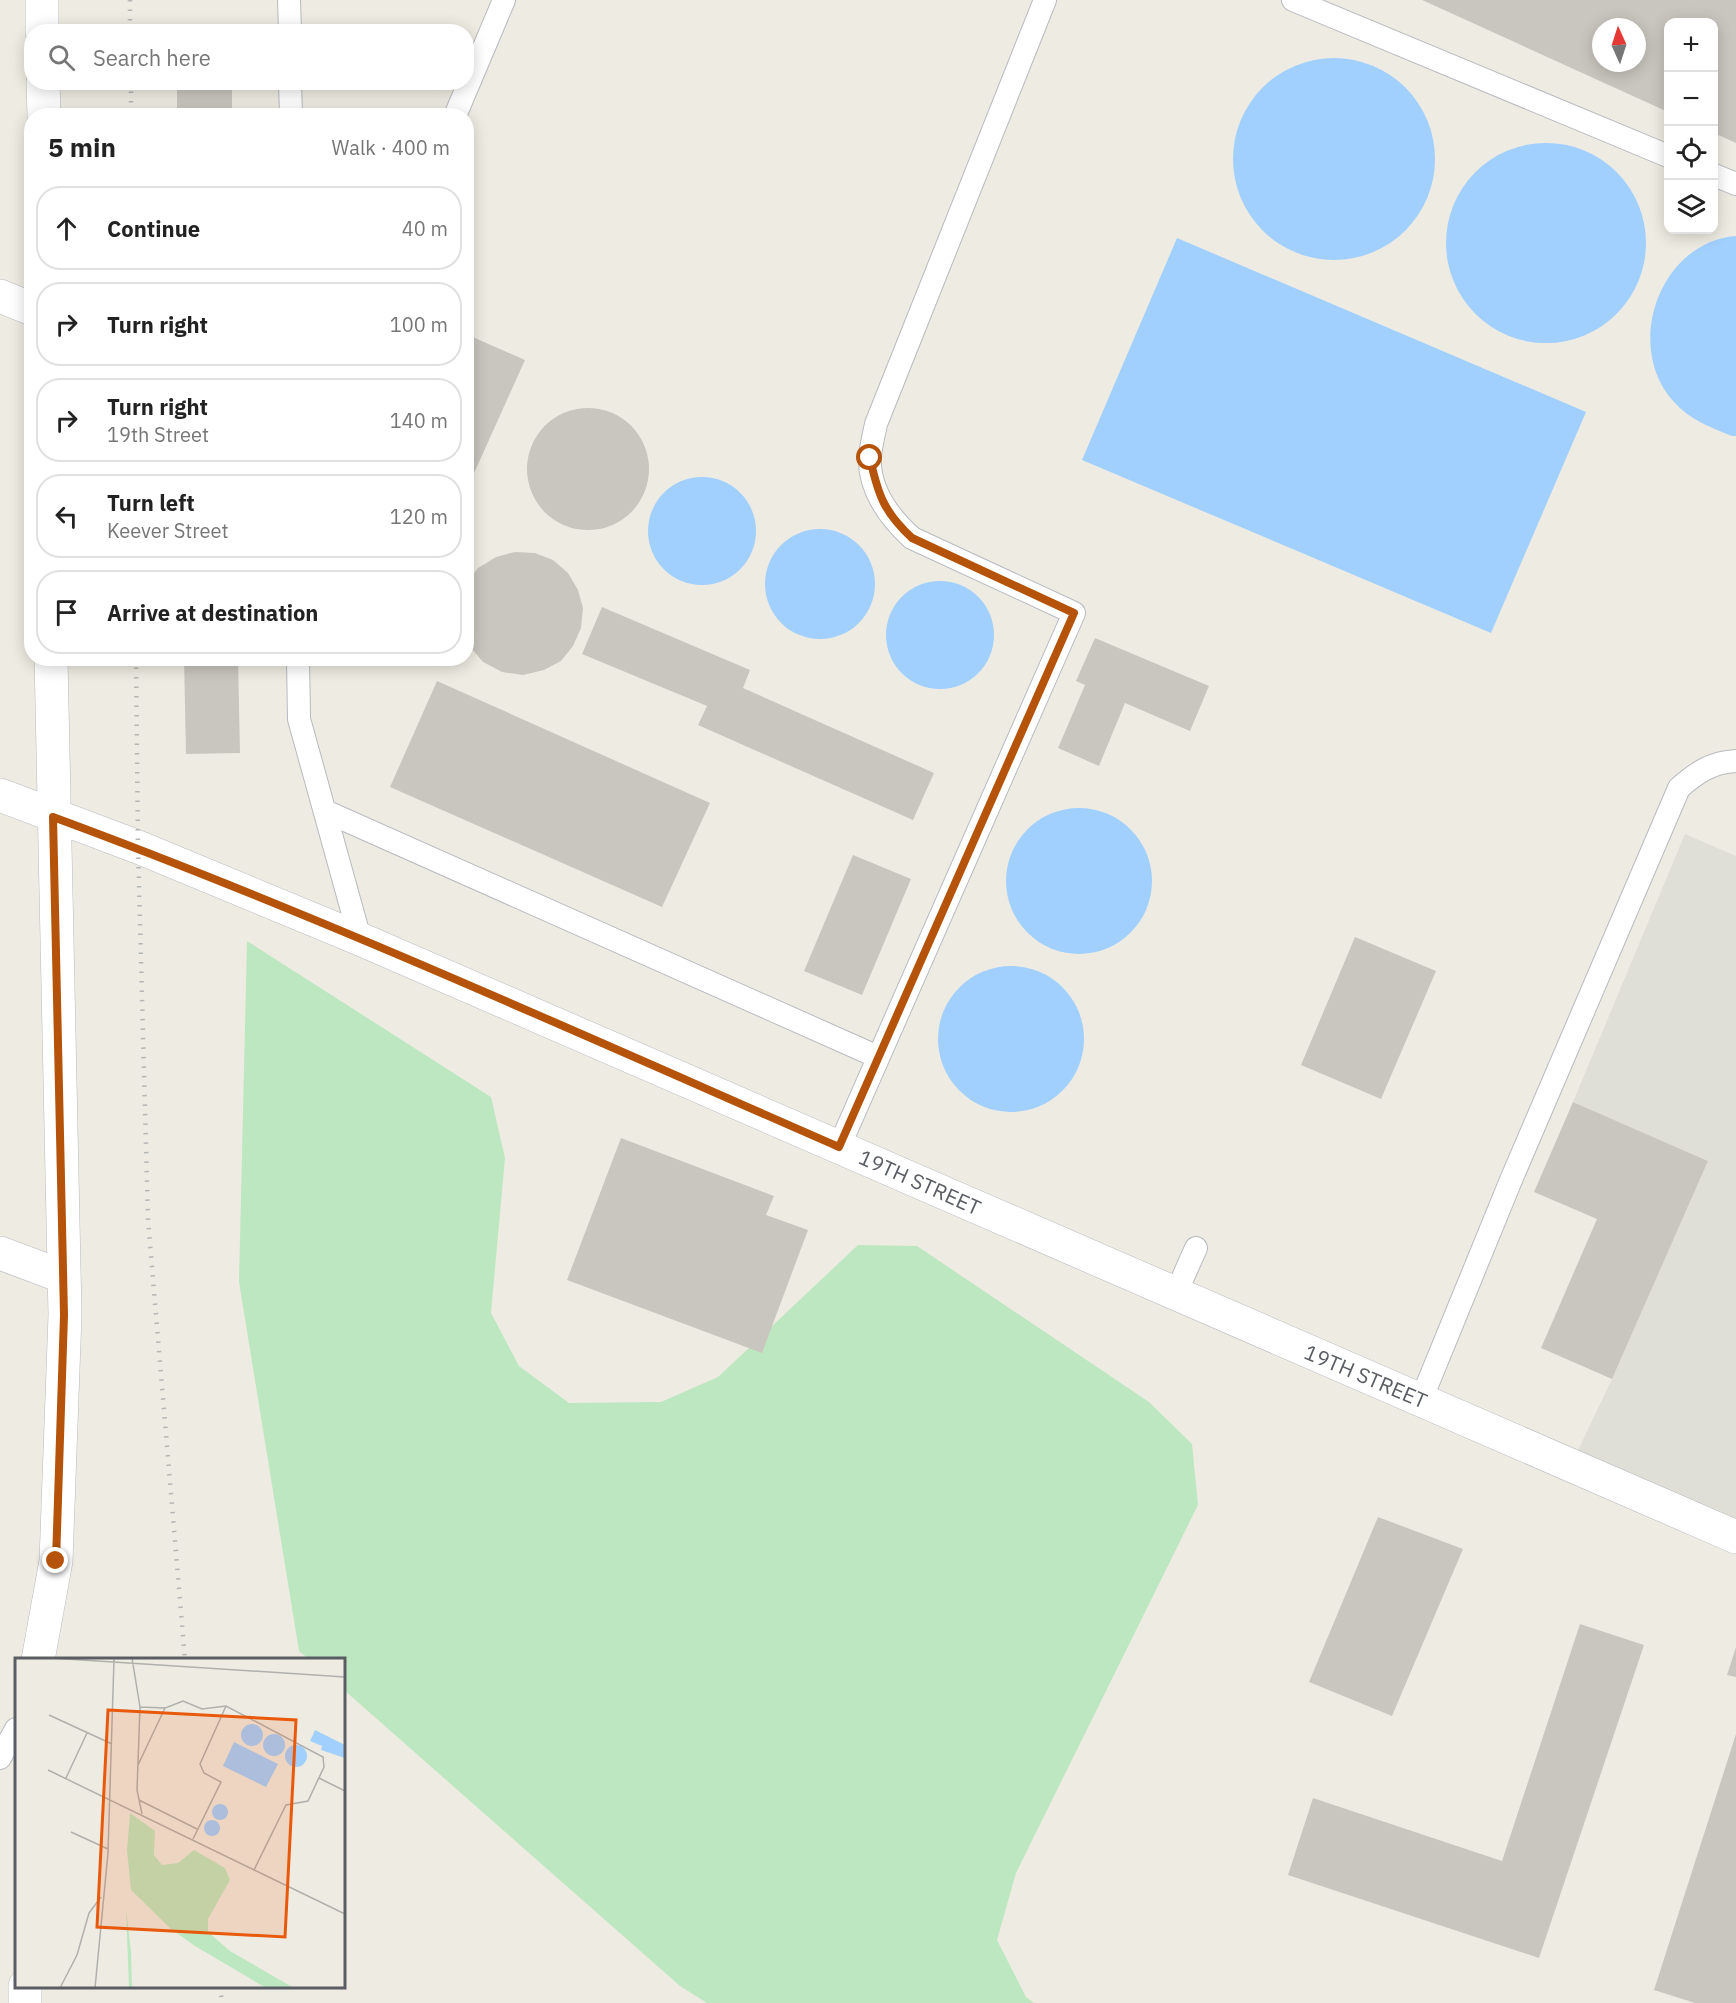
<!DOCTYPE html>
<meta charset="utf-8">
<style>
:root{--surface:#fff;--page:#f2f2f2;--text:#222;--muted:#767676;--line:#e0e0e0}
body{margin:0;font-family:"IBM Plex Sans",sans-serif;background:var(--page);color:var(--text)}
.controls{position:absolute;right:18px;top:18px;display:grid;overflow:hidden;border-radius:12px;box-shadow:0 3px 15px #0003}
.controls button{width:54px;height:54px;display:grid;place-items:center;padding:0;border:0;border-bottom:2px solid var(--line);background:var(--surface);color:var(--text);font:30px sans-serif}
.compass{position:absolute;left:1592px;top:18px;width:54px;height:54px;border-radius:50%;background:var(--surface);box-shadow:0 3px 15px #0003;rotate:357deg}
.stop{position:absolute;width:18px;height:18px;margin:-14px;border:4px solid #b45309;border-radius:50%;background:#fff}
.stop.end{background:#b45309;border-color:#fff;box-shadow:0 2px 6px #0008}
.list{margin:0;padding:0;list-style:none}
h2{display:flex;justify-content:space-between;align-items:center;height:78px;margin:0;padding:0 24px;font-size:26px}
h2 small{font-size:20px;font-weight:400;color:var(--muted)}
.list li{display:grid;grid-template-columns:39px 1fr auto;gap:18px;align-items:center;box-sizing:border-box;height:84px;margin:0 12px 12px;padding:0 12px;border:2px solid var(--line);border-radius:24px}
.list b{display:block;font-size:22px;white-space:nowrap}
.list p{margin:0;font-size:20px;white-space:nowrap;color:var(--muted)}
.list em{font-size:20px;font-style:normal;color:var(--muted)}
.icon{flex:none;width:33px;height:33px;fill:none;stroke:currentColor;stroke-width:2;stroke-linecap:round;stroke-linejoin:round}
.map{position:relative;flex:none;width:1736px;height:2003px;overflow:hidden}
.search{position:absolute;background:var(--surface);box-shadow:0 3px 15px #0003;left:24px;top:24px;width:450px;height:66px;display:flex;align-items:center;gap:15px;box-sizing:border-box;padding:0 21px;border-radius:24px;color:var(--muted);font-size:22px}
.panel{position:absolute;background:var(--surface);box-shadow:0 3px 15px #0003;left:24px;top:108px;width:450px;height:558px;border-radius:24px}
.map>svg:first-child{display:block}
.industrial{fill:#dfded7}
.green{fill:#bde7c0}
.water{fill:#a1d0ff}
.building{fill:#c9c6bf;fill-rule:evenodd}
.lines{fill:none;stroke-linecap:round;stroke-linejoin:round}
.service-casing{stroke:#b7babf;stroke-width:24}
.minor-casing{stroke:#b7babf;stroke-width:34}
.service{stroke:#fff;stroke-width:22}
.minor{stroke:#fff;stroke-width:33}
.rail{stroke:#b4b5b5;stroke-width:4.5;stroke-dasharray:1.5 8;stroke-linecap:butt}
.route{stroke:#b45309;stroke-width:8}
.labels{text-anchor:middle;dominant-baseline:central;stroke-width:4.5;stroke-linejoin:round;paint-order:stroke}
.street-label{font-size:21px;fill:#5a5e64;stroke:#fff}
.inset-road{fill:none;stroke:#afafac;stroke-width:1.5}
.view{fill:#e8590c;fill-opacity:0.15;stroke:#e8590c;stroke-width:3}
.inset-edge{fill:none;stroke:#5a5e64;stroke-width:3}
</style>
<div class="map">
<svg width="1736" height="2003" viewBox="0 0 1736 2003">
<rect width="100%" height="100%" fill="#eeece2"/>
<path class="industrial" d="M1685 834 1736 856V1537L1571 1465 1612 1379 1708 1161 1573 1102Z"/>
<path class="green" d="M247 941 491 1097 505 1158 491 1313 519 1366 569 1403 661 1402 718 1377 858 1245 917 1246 1149 1402 1192 1444 1198 1505 1016 1873 997 1940 1026 1997 1034 2003H707L680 1986 344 1690V1660L309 1659 299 1651 239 1282Z"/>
<path class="water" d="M1233 159a101 101 0 1 1 202 0a101 101 0 1 1-202 0Z
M1446 243a100 100 0 1 1 200 0a100 100 0 1 1-200 0Z
M1736 236V436H1732C1710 427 1690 420 1674 402 1623 347 1659 242 1736 236Z
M1177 238 1586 412 1491 633 1082 460Z
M648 531a54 54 0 1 1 108 0a54 54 0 1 1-108 0Z
M765 584a55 55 0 1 1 110 0a55 55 0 1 1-110 0Z
M886 635a54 54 0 1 1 108 0a54 54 0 1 1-108 0Z
M1006 881a73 73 0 1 1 146 0a73 73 0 1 1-146 0Z
M938 1039a73 73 0 1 1 146 0a73 73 0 1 1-146 0Z"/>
<path class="building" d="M1422 0H1736V143L1714 133V22H1668V112ZM1601 27H1637V63H1601Z
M177 82H232V116H177Z
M466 334 525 360 466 491Z
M527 469a61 61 0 1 1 122 0a61 61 0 1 1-122 0Z
M515 552 535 553 553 560 568 573 578 590 583 608 581 628 573 646 561 661 544 670 523 675 502 672 483 662 466 642V584L478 568 496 557Z
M602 607 750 670 743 688 934 773 913 820 698 725 707 706 582 654Z
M1095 638 1209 686 1190 731 1125 703 1099 766 1058 748 1085 685 1076 681Z
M184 658H238L240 753 186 754Z
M437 681 710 803 662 907 390 787Z
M853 855 911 879 862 995 804 971Z
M1355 937 1436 971 1381 1099 1301 1065Z
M1573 1102 1708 1161 1612 1379 1541 1348 1597 1219 1534 1192Z
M621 1138 774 1196 766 1215 808 1230 762 1353 567 1280Z
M1378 1517 1463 1549 1392 1716 1309 1682Z
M1580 1624 1644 1645 1539 1958 1288 1875 1313 1798 1502 1861Z
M1736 1647V1677L1727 1675Z
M1736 1734V2003H1695L1654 1990Z"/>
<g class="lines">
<g class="service-casing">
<path id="service" d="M289 0 290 32
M1293 0 1668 156
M290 82 291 116
M455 116 504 0
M1714 175 1736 184
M298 658 299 719 360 939
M325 811 878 1057
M839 1147 1074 613 912 538C890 518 868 489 870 456 871 446 874 434 876 424L1045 0
M1176 1293 1196 1248
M1421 1400 1511 1180 1679 788C1696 773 1712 762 1736 761
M0 1758 16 1729"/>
</g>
<g class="minor-casing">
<path id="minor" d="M42 0V32
M43 82 44 116
M0 296 32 309
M0 795 138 847 360 939 1736 1537
M0 1253 64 1277
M38 1660 56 1561 65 1315 51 658
M25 2003V1986"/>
</g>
<use href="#service" class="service"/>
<use href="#minor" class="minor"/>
<path class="rail" d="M130 0V32
M131 82V116
M136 658 138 847 148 1220 185 1660
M220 1986 222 2003"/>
</g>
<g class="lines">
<path class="route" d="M56 1561 64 1315 53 817C319 915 578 1033 839 1147L1074 613 912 538C884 512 878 495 870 458"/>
</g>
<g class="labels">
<g class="street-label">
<text transform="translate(920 1182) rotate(24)">19TH STREET</text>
<text transform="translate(1366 1376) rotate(23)">19TH STREET</text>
</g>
</g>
<g transform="translate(15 1658)">
<rect width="330" height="330" fill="#eeece2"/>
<path d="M115 155 140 173 139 197 147 207 163 205 179 192 210 210 215 222 193 261V274L215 293 279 330H251L180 288 156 271 116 232 112 192ZM111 251 116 293 117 330H114Z" fill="#bde7c0"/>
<path d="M226 77a11 11 0 1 1 22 0a11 11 0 1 1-22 0ZM300 72 330 87V100L306 92 307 88 295 83ZM248 87a11 11 0 1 1 22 0a11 11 0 1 1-22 0ZM219 84 263 106 251 129 208 108ZM270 98a11 11 0 1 1 22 0a11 11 0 1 1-22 0ZM197 154a8 8 0 1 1 16 0a8 8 0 1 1-16 0ZM189 170a8 8 0 1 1 16 0a8 8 0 1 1-16 0Z" fill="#a1d0ff"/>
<path class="inset-road" d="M36 0 330 19M117 0 125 49 122 132 127 156M125 49 150 50M34 57 97 86M123 107 150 50 168 43 187 51 211 48 308 99 309 109 293 143 271 147 239 212M33 112 330 256M51 120 72 75M304 120 330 133M124 142 182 171M56 174 93 191M178 181 206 124 189 115 185 106 211 48M45 330 62 297 74 255 86 239M80 330 93 195 99 1"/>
<path class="view" d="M93 52 281 62 270 279 82 269Z"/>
<rect width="330" height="330" class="inset-edge"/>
</g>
</svg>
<div class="controls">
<button>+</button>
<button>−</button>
<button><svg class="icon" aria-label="locate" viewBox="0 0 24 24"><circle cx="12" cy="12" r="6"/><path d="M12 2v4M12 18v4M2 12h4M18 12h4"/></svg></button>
<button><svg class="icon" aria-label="layers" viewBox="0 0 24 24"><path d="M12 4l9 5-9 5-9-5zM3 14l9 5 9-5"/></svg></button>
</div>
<svg class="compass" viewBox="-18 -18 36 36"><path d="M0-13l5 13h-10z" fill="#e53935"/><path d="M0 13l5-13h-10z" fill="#767676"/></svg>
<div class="stop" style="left:870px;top:458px"></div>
<div class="stop end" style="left:56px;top:1561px"></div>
<div class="search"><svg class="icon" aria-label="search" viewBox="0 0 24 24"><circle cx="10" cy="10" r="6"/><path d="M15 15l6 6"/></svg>Search here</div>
<section class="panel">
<h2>5 min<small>Walk · 400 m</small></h2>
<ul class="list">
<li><svg class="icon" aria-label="ahead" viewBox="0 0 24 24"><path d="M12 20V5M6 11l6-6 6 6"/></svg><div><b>Continue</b></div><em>40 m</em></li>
<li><svg class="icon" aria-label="right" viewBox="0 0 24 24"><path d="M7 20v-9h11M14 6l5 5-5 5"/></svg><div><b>Turn right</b></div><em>100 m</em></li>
<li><svg class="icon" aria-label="right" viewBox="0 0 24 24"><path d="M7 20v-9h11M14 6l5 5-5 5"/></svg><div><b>Turn right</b><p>19th Street</p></div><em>140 m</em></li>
<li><svg class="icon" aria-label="left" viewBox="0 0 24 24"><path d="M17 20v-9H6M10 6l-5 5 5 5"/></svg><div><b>Turn left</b><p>Keever Street</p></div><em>120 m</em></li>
<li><svg class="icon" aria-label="arrive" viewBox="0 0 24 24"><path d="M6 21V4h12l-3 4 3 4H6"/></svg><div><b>Arrive at destination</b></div></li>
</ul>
</section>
</div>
